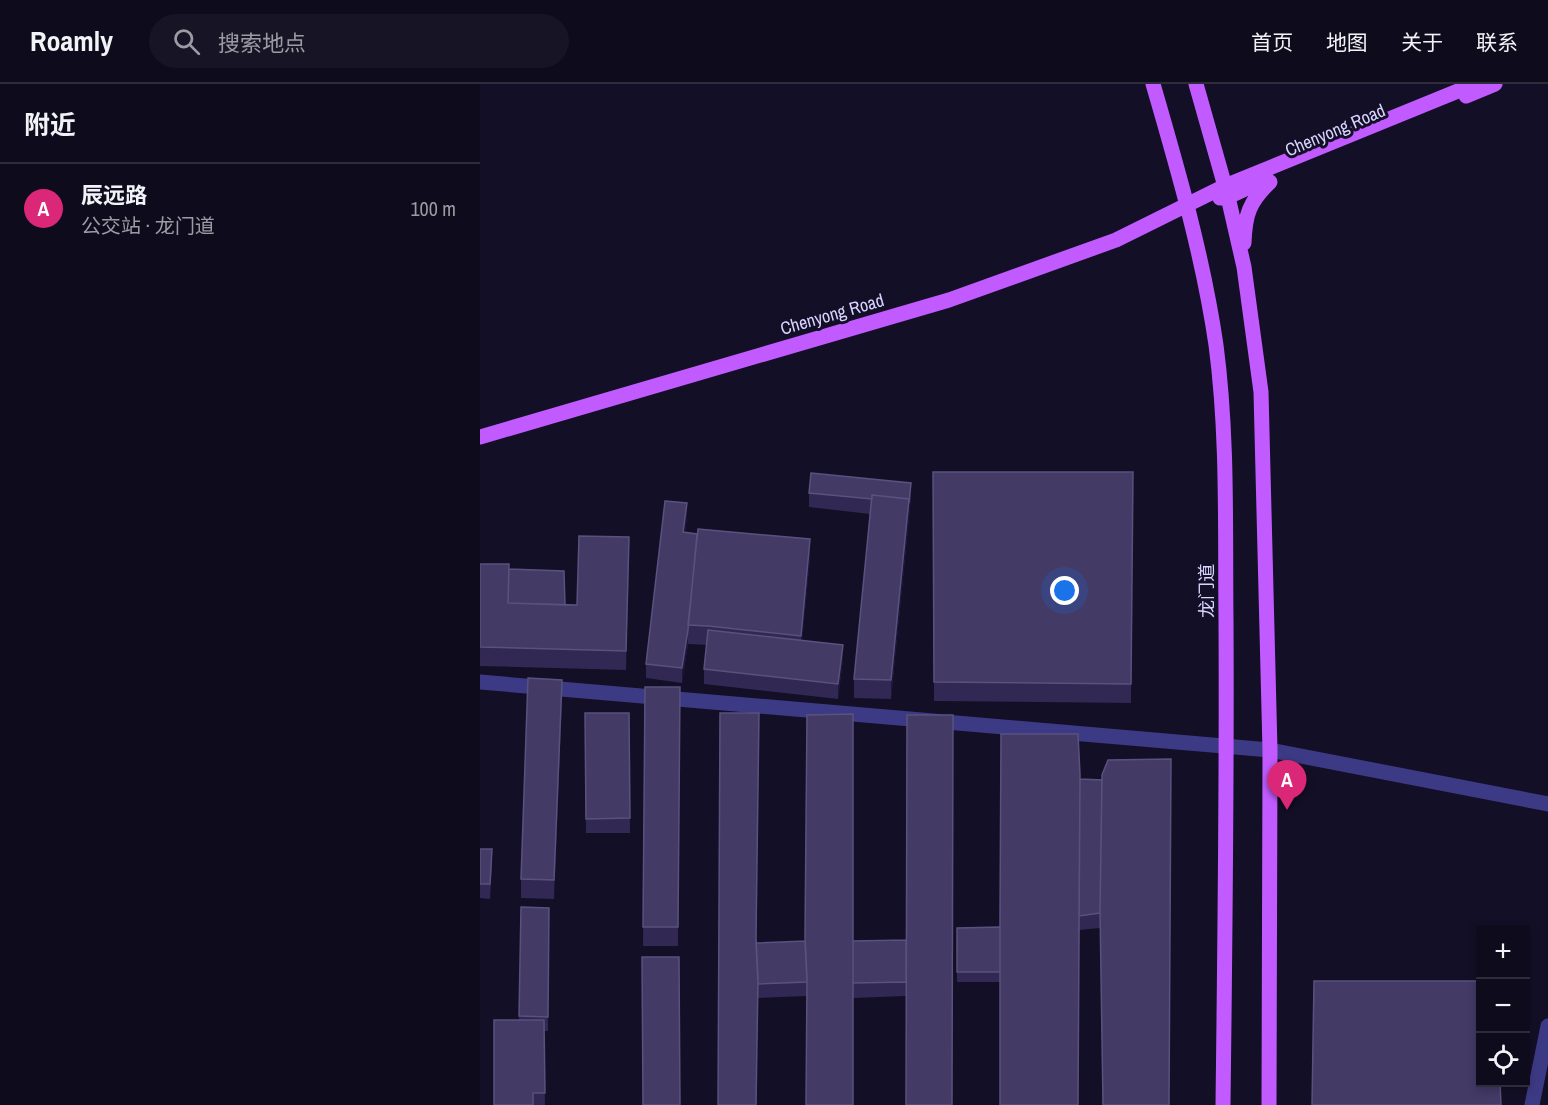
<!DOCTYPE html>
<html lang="zh">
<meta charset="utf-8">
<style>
:root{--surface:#0e0b1c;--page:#171425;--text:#f1f3f6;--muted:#9b9ba3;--line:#2e2b3b;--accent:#db2777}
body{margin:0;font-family:"Archivo Narrow","Noto Sans SC",sans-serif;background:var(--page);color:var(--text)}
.controls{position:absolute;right:18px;bottom:18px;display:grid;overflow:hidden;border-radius:0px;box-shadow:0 3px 9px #0003}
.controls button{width:54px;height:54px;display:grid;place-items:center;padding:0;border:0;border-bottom:2px solid var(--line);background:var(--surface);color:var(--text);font:30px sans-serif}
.you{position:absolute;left:585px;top:507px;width:21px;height:21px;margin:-15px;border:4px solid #fff;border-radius:50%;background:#1a73e8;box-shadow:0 0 0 9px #1a73e833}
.badge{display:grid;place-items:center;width:39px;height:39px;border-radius:50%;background:var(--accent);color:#fff;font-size:20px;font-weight:700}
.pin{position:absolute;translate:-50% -50px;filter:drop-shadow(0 2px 3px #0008)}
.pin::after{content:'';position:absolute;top:32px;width:21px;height:18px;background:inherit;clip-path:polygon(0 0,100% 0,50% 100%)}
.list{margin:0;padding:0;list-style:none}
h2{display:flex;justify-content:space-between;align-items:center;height:78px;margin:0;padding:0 24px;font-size:26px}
h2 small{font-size:20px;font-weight:400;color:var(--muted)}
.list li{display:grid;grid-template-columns:39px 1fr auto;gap:18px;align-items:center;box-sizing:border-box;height:90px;padding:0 24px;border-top:2px solid var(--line)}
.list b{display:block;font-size:22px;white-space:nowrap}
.list p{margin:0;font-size:20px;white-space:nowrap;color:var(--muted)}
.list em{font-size:20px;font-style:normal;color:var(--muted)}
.icon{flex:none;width:33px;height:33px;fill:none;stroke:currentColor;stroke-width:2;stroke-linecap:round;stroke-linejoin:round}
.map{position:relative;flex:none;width:1068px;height:1021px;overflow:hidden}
header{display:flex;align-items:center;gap:36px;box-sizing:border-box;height:84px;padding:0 30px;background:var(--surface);border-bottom:2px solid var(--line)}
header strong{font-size:28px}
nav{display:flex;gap:33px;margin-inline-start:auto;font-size:21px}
.search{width:420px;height:54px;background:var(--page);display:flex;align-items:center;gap:15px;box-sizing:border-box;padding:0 21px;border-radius:33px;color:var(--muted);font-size:22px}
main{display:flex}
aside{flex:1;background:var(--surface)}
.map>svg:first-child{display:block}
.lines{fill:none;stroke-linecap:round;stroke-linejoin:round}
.minor{stroke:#3d3a85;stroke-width:15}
.major{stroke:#c25bff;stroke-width:15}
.wall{fill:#312854}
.shaded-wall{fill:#1d163a}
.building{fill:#433a66;stroke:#5a527e;stroke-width:1.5}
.labels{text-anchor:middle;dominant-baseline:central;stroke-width:6;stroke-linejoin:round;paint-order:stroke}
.street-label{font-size:18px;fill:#d9d4ff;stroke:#130f26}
</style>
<header>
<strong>Roamly</strong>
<div class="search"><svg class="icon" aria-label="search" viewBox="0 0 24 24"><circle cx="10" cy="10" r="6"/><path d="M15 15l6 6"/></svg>搜索地点</div>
<nav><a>首页</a><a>地图</a><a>关于</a><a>联系</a></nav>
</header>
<main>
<aside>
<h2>附近<small></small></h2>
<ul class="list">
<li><span class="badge">A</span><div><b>辰远路</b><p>公交站 · 龙门道</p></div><em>100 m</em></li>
</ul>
</aside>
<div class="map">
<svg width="1068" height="1021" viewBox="0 0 1068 1021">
<rect width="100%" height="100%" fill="#130f26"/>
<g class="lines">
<path class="minor" d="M0 598 790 666 1068 720
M1052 1021 1068 942"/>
<path class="major" d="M673 0C698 86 723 172 736 261 748 352 745 444 746 535 747 697 745 859 743 1021
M716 0 748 113 764 183 781 308 790 666 789 1021
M986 12 1015 0
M740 114 748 113 787 95
M764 159C765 131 769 118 790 98
M0 353 469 216 636 156 745 102 995 0"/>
</g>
<path class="wall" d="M453 388H653L651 619 454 617Z
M329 409 431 414 411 615 374 614V595L390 430 329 423Z
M207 434 205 448 330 474 322 556 363 575 358 615 224 600V585L227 561 208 560 202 599 166 594V580Z
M149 472 146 586 0 582V480L85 521H97Z
M165 603H200L198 862H163Z
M82 614 74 815 41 814V795Z
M105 629H149L150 749H106Z
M622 696 620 844 599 846 520 898H477V844L520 843 600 697Z
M0 765 12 780 10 815 0 814Z
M41 823 69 824 68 947H64L65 1021H14L39 936Z
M426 856V912L373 914V889L327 912 278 914 276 859Z"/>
<path class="shaded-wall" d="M431 399V414L411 615V596Z
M207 419V434L203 462V448Z
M149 453V472L146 586V567Z
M330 455V474L321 571V552Z
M208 546V560L202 599V584Z
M363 561V575L358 615V600Z
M82 596V614L74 815V796Z"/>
<path class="building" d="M453 388H653L651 600 454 598Z
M331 389 431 399 429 419V415L392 411V415L329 409Z
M392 411 429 415 411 596 374 595Z
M185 417 207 419 203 448 217 450 208 546 202 584 166 580Z
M218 445 330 455 321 552 228 542 208 541Z
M99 452 149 453 146 567 0 563V480H29L28 519 97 521Z
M29 485 84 487 85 521 28 519Z
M228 546 363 561 358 600 224 585Z
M48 594 82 596 74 796 41 795Z
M165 603H200L198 843H163Z
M105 629H149L150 734 106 735Z
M240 629H279L276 854 278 895 276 1021H238Z
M373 630V1021H326L327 894 325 853 327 631Z
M427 631H473L472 1021H426Z
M521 650H598L600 690 598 1021H520V834Z
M691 675 689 1021H623L620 825 622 691 628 676Z
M600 695 622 696 620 829 599 832Z
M0 765H12L10 800H0Z
M41 823 69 824 68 933 39 932Z
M520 843V888H477V844Z
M426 856V898L373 899V857Z
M325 857 327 898 278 900 276 859Z
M162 873H199L200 1021H163Z
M834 897H1000V999H1020L1021 1021H832Z
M14 936H64L65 1009H53V1021H14Z"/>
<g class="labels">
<g class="street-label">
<text transform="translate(855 46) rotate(-23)">Chenyong Road</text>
<text transform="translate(352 230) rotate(-16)">Chenyong Road</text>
<text transform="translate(726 507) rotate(-90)">龙门道</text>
</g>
</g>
</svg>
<div class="controls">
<button>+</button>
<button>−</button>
<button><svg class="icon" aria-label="locate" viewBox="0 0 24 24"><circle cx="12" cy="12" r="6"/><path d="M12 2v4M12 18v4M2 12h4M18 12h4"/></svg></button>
</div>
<div class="you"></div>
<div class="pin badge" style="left:807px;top:726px">A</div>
</div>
</main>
